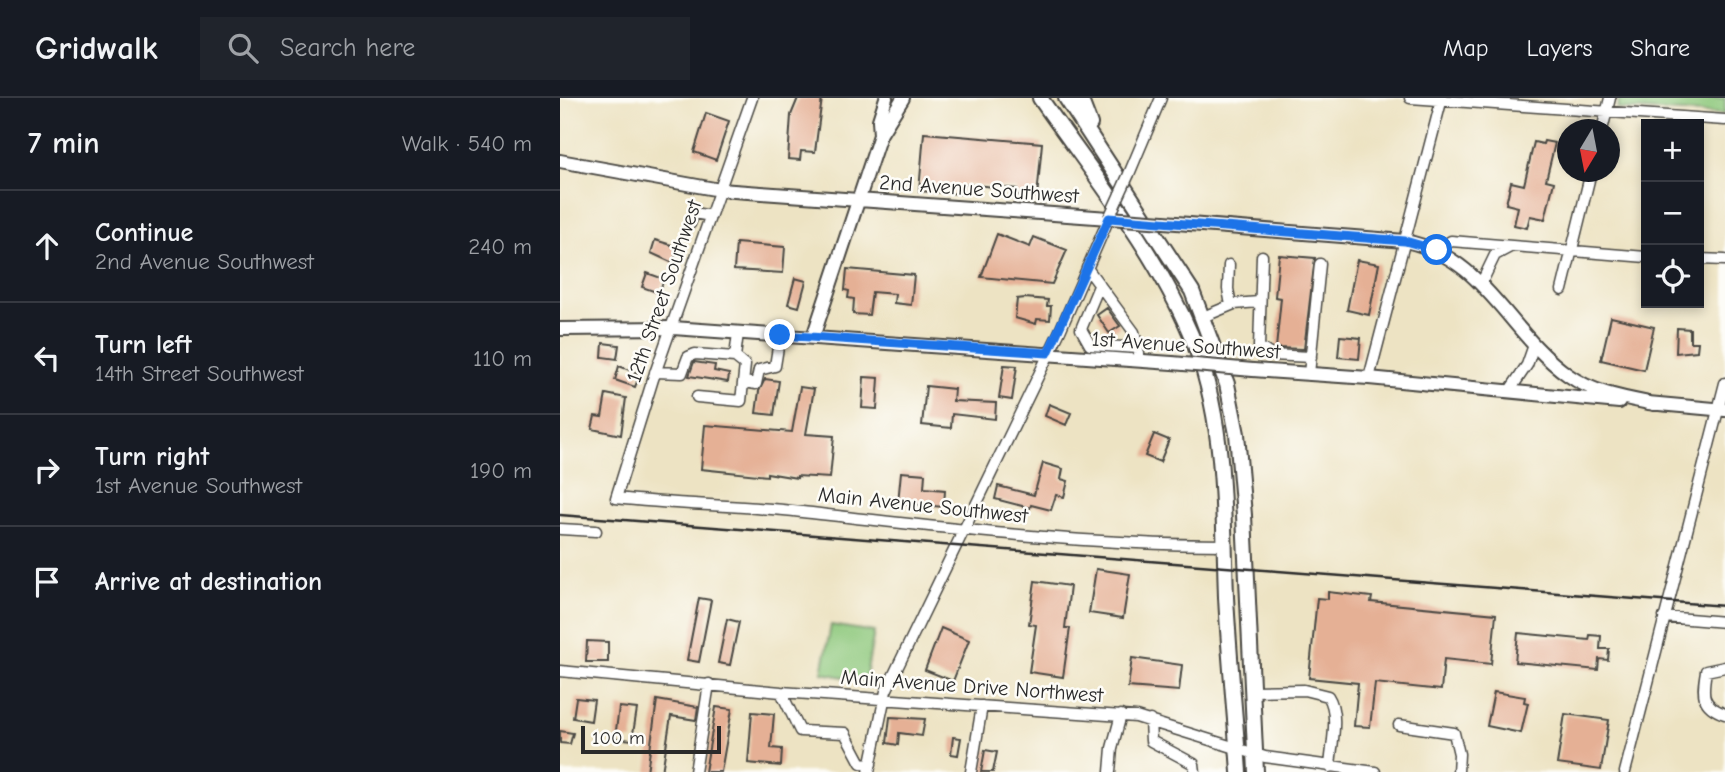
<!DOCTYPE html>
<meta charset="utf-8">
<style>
:root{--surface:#171b24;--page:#20242c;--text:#f1f3f6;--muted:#9ea1a6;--line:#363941}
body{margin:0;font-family:"Comic Neue",sans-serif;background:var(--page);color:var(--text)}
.controls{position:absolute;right:21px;top:21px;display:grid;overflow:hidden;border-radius:0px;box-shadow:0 4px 10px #0003}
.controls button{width:63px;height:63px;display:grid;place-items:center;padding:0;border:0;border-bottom:2px solid var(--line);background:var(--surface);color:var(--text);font:35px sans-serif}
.compass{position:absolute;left:997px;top:21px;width:63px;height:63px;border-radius:50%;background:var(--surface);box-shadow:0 4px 10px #0003;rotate:190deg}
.scale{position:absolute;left:21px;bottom:18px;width:140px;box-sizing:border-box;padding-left:7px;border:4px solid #2b2b2b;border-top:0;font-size:19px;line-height:24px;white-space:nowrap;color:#2b2b2b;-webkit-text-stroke:5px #fdfcf7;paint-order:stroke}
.stop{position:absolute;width:21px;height:21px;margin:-16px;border:5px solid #1a73e8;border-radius:50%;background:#fff}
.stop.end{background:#1a73e8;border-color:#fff;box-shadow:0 2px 7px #0008}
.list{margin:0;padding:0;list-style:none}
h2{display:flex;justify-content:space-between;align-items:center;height:91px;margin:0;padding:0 28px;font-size:30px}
h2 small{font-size:23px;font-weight:400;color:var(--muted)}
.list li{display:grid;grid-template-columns:46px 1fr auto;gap:21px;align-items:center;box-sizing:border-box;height:112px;padding:0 28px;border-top:2px solid var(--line)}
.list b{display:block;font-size:26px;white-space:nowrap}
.list p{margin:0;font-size:23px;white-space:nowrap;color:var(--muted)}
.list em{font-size:23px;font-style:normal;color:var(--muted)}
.icon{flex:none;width:38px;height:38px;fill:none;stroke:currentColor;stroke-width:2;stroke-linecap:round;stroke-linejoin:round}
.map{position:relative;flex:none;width:1165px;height:674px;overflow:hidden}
header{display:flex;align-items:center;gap:42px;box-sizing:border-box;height:98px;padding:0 35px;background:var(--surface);border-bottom:2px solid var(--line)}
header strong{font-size:33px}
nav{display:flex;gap:38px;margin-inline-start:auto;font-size:24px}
.search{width:490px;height:63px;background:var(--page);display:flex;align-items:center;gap:18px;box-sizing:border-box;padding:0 24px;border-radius:0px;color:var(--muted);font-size:26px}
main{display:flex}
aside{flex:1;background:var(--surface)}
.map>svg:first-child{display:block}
.green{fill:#8dc87c;stroke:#5c7a54;stroke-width:2}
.building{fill:#e5b095}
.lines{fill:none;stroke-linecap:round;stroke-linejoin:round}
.minor-casing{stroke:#484742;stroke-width:13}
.major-casing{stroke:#484742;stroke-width:16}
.highway-casing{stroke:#484742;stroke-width:18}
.minor{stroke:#fff;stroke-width:10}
.major{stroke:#fff;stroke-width:12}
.highway{stroke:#fff;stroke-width:14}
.rail{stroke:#2b2b2b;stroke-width:2.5}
.minor-bridge-casing{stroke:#484742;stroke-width:13;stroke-linecap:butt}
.major-bridge-casing{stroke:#484742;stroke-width:16;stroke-linecap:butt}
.minor-bridge{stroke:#fff;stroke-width:10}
.major-bridge{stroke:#fff;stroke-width:12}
.route{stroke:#1a73e8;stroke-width:9}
.labels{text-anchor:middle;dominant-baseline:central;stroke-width:5;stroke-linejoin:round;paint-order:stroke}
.street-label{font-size:21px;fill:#2b2b2b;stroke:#fdfcf7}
</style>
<header>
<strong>Gridwalk</strong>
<div class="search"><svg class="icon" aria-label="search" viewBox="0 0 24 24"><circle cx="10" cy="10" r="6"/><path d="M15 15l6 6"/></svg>Search here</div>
<nav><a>Map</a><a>Layers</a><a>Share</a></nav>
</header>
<main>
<aside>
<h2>7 min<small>Walk · 540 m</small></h2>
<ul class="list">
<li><svg class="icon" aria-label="ahead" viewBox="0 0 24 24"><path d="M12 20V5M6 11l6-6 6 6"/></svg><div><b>Continue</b><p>2nd Avenue Southwest</p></div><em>240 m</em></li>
<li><svg class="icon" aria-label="left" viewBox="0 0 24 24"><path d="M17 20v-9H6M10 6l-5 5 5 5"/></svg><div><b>Turn left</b><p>14th Street Southwest</p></div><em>110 m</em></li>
<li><svg class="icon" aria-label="right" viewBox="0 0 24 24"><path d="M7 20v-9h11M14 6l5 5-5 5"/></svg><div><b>Turn right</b><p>1st Avenue Southwest</p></div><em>190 m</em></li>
<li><svg class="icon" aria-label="arrive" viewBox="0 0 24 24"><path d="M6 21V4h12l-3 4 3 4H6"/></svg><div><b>Arrive at destination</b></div></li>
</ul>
</aside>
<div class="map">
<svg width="1165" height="674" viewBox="0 0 1165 674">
<rect width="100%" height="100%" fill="#fdfcf7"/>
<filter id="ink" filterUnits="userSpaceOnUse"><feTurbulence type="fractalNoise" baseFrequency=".0143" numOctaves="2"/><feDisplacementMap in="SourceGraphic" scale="14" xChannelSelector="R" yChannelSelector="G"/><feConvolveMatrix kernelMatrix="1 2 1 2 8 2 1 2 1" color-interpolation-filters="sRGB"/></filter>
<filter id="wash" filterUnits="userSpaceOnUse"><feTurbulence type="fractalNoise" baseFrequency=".00686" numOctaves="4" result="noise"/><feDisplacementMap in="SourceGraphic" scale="28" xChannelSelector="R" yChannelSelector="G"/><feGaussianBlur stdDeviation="1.57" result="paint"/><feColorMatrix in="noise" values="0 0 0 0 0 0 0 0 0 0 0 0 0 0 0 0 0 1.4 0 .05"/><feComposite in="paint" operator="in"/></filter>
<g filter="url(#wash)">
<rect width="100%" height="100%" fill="#ede3c3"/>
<path class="green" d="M1060 0H1165V16L1057 11Z
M271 527 314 534 305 583 262 575Z"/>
<g id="blocks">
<path class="building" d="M238 0H262L255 54 241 53 240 62 228 61 231 17Z
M146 15 169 23 156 62 134 54Z
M364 35 482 45 477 99 456 97 457 91 403 86 402 96 359 93Z
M984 43 995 45 986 82 994 84 985 121 970 118 967 130 954 127 958 109 946 106 951 84 964 87 974 44 983 46Z
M437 136 470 149 474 139 507 152 492 186 421 179Z
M95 142 118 149 113 165 91 155Z
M176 145 225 149 223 175 174 172Z
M719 157 755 160 744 251 716 250 721 200 715 199Z
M797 162 819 166 809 217 787 212Z
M287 171 354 177 351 207 334 205 335 196 312 194 309 217 293 216 294 201 288 200 289 193 285 192Z
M87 175 104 181 99 195 82 189Z
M235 180 246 183 239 209 228 206Z
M465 200 488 202 487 208H491L490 222 477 221 476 226 455 220 457 201Z
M547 210 560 228 549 235 537 217Z
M1051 219 1094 229 1084 272 1041 262Z
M1117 230 1130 231V244H1138L1137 253 1116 255Z
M780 238 801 240 799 261 778 259Z
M43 245 59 247 57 261 42 259Z
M134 264 155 267 154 273 169 276 168 284 129 278Z
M444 267 457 268 452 302 439 300Z
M59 268 80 276 75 289 55 282Z
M304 279 319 280 317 311 302 310Z
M205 281 219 283 214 317 196 315 199 293Z
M366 288 394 291 393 303 436 305 435 321 392 316 391 330 362 327Z
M240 289 254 291 246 336 274 338 270 380 237 378V380L207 375V378L141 371 145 327 232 334Z
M46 296 66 300 61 337 32 331 35 318 42 319Z
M489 306 511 315 506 327 485 318Z
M594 336 609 342 600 364 585 358Z
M483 365 503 371 501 381 508 383 504 399 496 397 491 412 471 407 470 410 435 401 438 388 474 397Z
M341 374 365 376 364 390 385 392 384 409 338 405Z
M536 471 570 476 563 520 529 515Z
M475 483 510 488 505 530H510L503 579 469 574 476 527 469 526Z
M768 494 812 499 811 504 936 516 931 566 884 561 881 592 815 585 810 629 794 628 798 585 749 580 757 500 768 501Z
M139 500 151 502 139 564 127 562Z
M167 521 179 524 170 567 158 565Z
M381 530 409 542 393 583 365 572Z
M958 535 1029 542 1030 537 1041 538 1040 551H1049L1048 562 1039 561 1038 572 955 564Z
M27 543 48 544V564H26Z
M572 560 622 567 619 593 568 589Z
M934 594 965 599 964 604 968 605 961 635 927 628Z
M16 600 34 602 31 623 13 620Z
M97 602 138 609 136 622 111 618 102 674H87Z
M59 609 77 611 72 642 55 640Z
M156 609 172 611 161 674H145Z
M192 614 214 616 211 650 222 651 221 668 188 665Z
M1005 616 1049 622 1041 672 997 666Z
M330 619 365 621 362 638 339 635 338 647 327 645Z
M0 633 13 635 10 646 0 645Z
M393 639 401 640 398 657 391 656Z
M425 652 437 654 433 674H421Z"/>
</g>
</g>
<g filter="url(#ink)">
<use href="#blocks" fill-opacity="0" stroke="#484742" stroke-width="2"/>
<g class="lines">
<g class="minor-casing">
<path id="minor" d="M192 0 93 281 56 400C118 407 180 407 242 414 383 430 524 447 666 447
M850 0 1165 22
M1042 32 1050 0
M569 76 601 0
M130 126 134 115 151 118
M877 152 891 143 1086 159
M702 158 699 249 711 257 751 259
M1139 161 1165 162
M669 167 668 191 671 207
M527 170 574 234 579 255
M921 186 935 157 952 148
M539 188 521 231 530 247 578 250
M1002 192 1031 74
M643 219 674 206 699 204
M95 274 122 275 128 259 135 256 175 259 178 235
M749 276 760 166
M809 280 882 0
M184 284 196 286 199 272 215 268 220 237
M950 292 967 267 974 247
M137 299 181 303 185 267 175 259
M0 431 36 433
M1104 519 1165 524
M1165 569 1146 573C1142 596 1141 608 1165 616
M0 573 221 594 576 619 705 659 815 674
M691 593 744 592 768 598C780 616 771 649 770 669
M221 594 240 633 285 635 301 665 311 666
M590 622 591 643 634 666 635 674
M839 627 894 635 899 656 898 674
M135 674 149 586
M309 674 326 593 500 233 549 120
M411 674 422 608
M550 674 552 650 561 617
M1065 674 1165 285"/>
</g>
<g class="major-casing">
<path id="major" d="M320 37 343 0
M0 63 160 92 549 120
M604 124 845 143C925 159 947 234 1008 277 1033 295 1064 300 1094 306
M0 231 113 230 612 265
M253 239 320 37 319 22 326 0
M693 272 809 280 1059 304
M1088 305 1165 312"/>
</g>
<g class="highway-casing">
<path id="highway" d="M480 0C533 76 595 152 631 237 666 320 663 411 666 499 669 557 675 616 679 674
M506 0 632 193 667 286 677 336 684 417 696 674
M520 0 530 26"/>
</g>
<use href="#minor" class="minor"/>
<use href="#major" class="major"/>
<use href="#highway" class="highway"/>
<path class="rail" d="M0 417 1165 508"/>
<g class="minor-bridge-casing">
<path id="minor-bridge" d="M549 120 569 76"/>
</g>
<g class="major-bridge-casing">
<path id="major-bridge" d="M549 120 604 124
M612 265 693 272"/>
</g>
<use href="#minor-bridge" class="minor-bridge"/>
<use href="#major-bridge" class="major-bridge"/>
</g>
</g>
<g class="lines" filter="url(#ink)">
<path class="route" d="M220 237 488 255 549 120 845 143 877 152"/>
</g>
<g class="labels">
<g class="street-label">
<text transform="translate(419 91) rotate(4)">2nd Avenue Southwest</text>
<text transform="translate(104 193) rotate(-71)">12th Street Southwest</text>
<text transform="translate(626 247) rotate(4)">1st Avenue Southwest</text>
<text transform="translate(363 407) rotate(6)">Main Avenue Southwest</text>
<text transform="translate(412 588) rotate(4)">Main Avenue Drive Northwest</text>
</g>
</g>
</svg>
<div class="controls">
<button>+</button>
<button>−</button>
<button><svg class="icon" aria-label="locate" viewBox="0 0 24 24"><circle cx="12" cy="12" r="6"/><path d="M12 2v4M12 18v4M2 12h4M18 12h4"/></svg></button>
</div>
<svg class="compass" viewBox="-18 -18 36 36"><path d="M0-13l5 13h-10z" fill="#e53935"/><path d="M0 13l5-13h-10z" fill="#9ea1a6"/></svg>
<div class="scale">100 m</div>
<div class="stop" style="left:877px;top:152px"></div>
<div class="stop end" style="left:220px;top:237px"></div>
</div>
</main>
